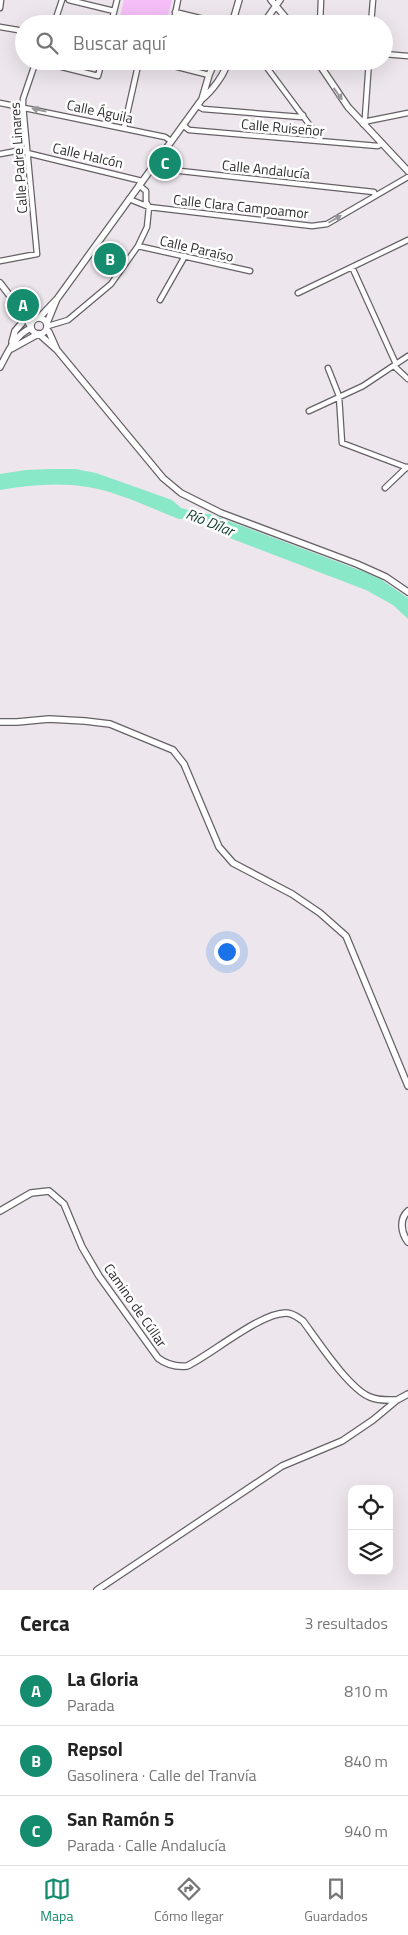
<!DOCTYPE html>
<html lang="es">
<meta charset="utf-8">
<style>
:root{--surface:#fff;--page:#f2f2f2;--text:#222;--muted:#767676;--line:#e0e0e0;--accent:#168c6f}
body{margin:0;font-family:"Titillium Web",sans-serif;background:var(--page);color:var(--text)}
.controls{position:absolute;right:15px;bottom:15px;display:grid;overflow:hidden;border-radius:10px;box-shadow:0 5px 20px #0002}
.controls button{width:45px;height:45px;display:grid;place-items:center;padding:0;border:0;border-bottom:1px solid var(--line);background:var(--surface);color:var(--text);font:25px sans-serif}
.you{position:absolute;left:226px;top:951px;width:18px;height:18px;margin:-12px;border:4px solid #fff;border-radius:50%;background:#1a73e8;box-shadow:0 0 0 8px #1a73e833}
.badge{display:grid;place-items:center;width:32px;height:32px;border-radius:50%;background:var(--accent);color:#fff;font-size:16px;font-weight:700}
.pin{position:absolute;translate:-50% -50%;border:2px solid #fff;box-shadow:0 1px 5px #0006}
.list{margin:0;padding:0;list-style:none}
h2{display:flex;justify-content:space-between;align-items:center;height:65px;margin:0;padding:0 20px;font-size:21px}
h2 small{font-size:16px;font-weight:400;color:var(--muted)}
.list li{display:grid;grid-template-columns:32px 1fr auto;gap:15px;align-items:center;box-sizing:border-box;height:70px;padding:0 20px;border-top:1px solid var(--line)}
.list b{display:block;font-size:19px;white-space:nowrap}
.list p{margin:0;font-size:16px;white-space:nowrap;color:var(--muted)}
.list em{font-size:16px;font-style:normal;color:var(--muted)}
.icon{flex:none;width:28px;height:28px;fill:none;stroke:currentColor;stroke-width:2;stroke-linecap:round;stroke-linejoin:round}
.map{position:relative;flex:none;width:408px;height:1590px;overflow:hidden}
.search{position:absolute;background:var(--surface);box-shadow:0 5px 20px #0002;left:15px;right:15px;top:15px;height:55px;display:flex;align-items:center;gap:12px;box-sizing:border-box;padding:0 18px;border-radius:28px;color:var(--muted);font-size:19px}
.sheet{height:275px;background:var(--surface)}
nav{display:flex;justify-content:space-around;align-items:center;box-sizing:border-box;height:70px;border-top:1px solid var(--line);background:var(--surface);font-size:14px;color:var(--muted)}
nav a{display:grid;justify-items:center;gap:2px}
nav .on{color:var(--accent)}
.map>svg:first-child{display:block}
.green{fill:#f5bef8}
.water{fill:#88e8c8}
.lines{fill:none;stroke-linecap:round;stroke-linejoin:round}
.minor-casing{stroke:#666166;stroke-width:7}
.tertiary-casing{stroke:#666166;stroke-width:8}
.minor{stroke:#fff;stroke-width:4.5}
.tertiary{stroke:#fff;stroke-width:5.5}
.oneway{fill:#989698}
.labels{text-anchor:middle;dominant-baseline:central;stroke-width:5;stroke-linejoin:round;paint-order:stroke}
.street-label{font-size:14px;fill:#302e30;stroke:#fff}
.water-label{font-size:15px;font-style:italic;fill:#0f3b2e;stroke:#fff}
</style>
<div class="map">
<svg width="408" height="1590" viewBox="0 0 408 1590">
<rect width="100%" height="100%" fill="#ede6ed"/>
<path class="green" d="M124 0H172L166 24H146L120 17Z"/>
<path class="water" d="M51 469H75L96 473 172 500 181 508 203 514H210L362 571 380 579 408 598V619L393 605 366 590 214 532C205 523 192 518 179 519 150 508 119 492 88 487 59 482 29 485 0 490V474L26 470Z"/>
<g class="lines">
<g class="minor-casing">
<path id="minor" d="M69 0 114 11
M0 8 1 0
M175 12 224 24
M54 24 62 0
M111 24 117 0
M173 24 178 0
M320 24 321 0
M371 24 373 0
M0 27 24 31
M384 54 408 56
M38 61 98 76 102 61
M154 61 209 75
M262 61 320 139V141
M0 103 165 137 171 141
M198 106 203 109 301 117 303 115
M363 124 365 117 369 61
M363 124 368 121 408 113
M183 125 189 130 378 146 382 143
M124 128 139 61
M27 153 142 181
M0 154 27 149
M155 164 162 169 374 192 375 196
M139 185 146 191V202L149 207
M129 199 149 207 312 226 327 224 408 177
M138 246 250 271
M0 261 37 254 23 106V99L36 61
M352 267 396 364
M298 293 408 240
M160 300 185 256
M48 326 68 320 111 284 138 246 147 227 149 207
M394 366 408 379
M328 368 339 396 342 443 408 468
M309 411 363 386 408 356
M385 488 407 467"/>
</g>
<g class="tertiary-casing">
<path id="tertiary" d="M271 0 291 24
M232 24 239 0
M263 24 280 0
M317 61 348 107 408 171
M202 99 209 75 215 61
M0 283 20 309 31 327
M20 309 36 318
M40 317 57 299 202 99C211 92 227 72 227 61
M31 326a8 8 0 1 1 16 0a8 8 0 1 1-16 0Z
M47 323 56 301
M47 330 49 332 57 350
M39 334 57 350 163 478 181 493 221 513 357 564 386 577 408 592
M12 342 15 331 22 323 21 314
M11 349 38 334
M0 367C8 352 15 335 31 328
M0 722H17L49 719 85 721 110 724 173 750 184 764 219 847 233 863 292 894 320 913 346 936 408 1086
M0 1211 31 1193 49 1191 64 1204 82 1247 99 1276 158 1358C167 1365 176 1367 187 1366 212 1354 260 1313 286 1313 293 1313 297 1317 303 1321 317 1340 349 1389 370 1397 379 1401 387 1400 397 1400
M408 1211C399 1219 401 1233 408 1242
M97 1590 282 1466 342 1441 373 1420 397 1400 408 1394"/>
</g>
<use href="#minor" class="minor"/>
<use href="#tertiary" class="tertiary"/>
</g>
<defs><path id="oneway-solid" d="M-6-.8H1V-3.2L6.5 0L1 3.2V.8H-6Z" transform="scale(1.25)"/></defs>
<g class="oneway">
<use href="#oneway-solid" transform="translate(338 94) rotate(54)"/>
<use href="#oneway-solid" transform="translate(39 110) rotate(-168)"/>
<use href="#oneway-solid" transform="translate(335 219) rotate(-30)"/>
</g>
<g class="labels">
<g class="street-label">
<text transform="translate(100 111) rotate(12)">Calle Águila</text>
<text transform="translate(283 127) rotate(5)">Calle Ruiseñor</text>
<text transform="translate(88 155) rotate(13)">Calle Halcón</text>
<text transform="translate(18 158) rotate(-94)">Calle Padre Linares</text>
<text transform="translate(266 169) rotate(6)">Calle Andalucía</text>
<text transform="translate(241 206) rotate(6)">Calle Clara Campoamor</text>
<text transform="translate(197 248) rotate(13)">Calle Paraíso</text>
<text transform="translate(136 1305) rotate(55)">Camino de Cúllar</text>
</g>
<g class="water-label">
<text transform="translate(210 522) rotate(22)">Río Dílar</text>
</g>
</g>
</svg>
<div class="controls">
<button><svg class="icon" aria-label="locate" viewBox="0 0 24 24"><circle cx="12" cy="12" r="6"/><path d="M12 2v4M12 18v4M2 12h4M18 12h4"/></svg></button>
<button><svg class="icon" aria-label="layers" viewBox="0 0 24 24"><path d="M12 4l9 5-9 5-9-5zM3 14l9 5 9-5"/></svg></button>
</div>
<div class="you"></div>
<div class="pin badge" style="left:23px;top:305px">A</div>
<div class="pin badge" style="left:110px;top:259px">B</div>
<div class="pin badge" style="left:165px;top:163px">C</div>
<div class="search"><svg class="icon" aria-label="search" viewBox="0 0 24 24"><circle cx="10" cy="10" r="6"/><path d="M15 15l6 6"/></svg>Buscar aquí</div>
</div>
<section class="sheet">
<h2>Cerca<small>3 resultados</small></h2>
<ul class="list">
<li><span class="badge">A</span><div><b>La Gloria</b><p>Parada</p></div><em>810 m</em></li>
<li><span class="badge">B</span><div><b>Repsol</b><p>Gasolinera · Calle del Tranvía</p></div><em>840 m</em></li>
<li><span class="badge">C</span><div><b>San Ramón 5</b><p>Parada · Calle Andalucía</p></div><em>940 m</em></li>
</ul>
</section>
<nav>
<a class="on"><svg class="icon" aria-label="map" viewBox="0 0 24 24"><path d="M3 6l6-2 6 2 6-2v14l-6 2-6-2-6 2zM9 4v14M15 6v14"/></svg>Mapa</a>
<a><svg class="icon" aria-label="directions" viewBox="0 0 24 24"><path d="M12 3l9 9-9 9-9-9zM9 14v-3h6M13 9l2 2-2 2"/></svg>Cómo llegar</a>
<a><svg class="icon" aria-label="saved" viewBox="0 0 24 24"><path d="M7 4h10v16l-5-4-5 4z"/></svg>Guardados</a>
</nav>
